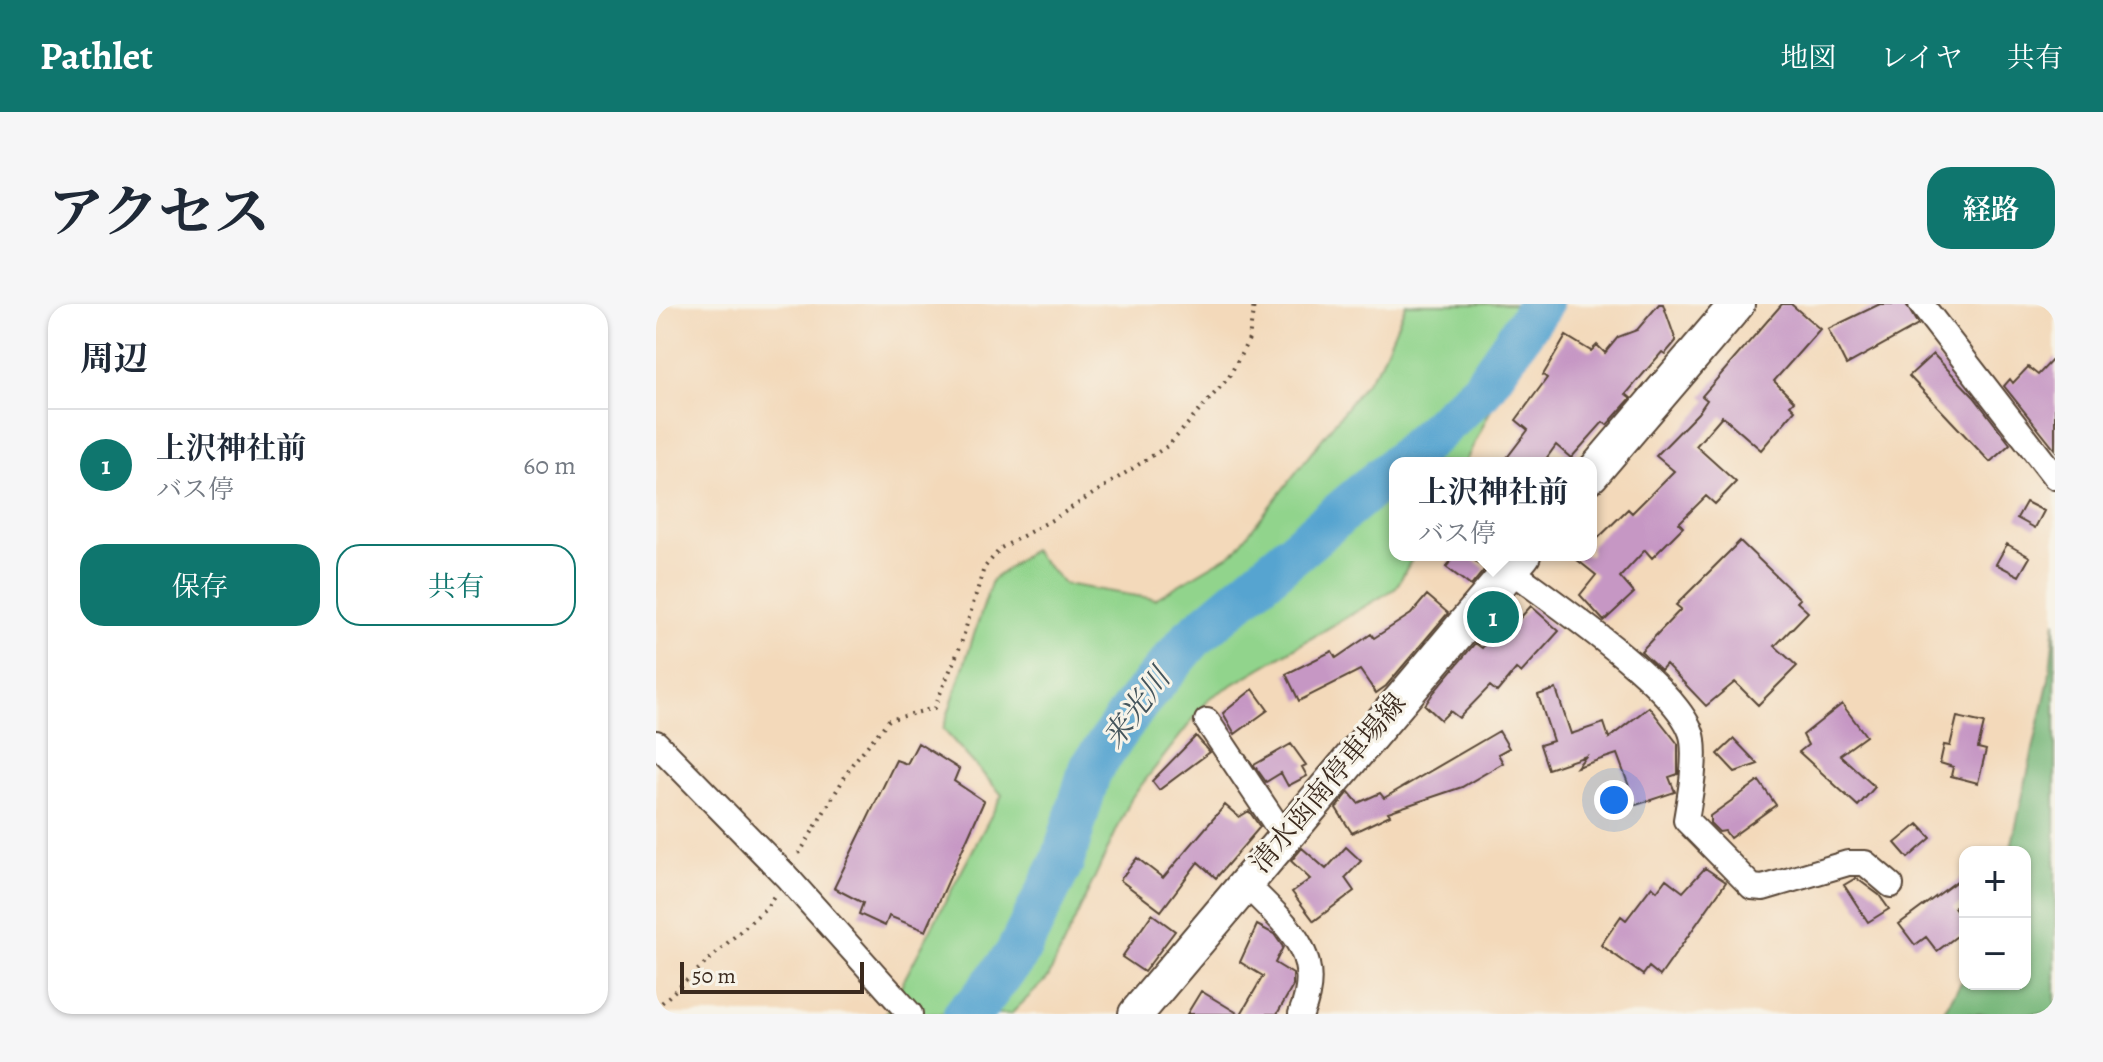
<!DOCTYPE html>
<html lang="ja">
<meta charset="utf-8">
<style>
:root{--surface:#fff;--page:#f6f6f7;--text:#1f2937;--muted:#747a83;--line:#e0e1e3;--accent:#0f766e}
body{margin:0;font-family:Alegreya,"Noto Serif JP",serif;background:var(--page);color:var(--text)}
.controls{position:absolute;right:24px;bottom:24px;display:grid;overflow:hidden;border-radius:16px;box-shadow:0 2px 6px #0004}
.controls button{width:72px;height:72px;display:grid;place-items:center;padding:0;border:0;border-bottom:2px solid var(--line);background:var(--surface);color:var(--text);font:40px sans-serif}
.scale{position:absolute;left:24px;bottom:20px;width:184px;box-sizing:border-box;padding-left:8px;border:4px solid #3b2a1e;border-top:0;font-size:22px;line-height:28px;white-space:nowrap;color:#3b2a1e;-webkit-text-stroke:6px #f7f3e8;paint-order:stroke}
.you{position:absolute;left:958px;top:496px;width:28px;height:28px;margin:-20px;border:6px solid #fff;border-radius:50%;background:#1a73e8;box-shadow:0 0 0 12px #1a73e833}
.badge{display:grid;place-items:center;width:52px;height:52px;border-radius:50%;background:var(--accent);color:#fff;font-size:26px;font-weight:700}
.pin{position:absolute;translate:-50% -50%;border:4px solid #fff;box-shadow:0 2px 8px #0006}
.popup{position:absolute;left:733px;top:153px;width:208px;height:104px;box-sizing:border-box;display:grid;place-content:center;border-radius:16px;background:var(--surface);filter:drop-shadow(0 2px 6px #0005);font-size:26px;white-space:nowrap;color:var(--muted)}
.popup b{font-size:30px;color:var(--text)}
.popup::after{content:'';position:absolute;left:50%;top:100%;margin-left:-16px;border:16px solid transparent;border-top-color:var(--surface)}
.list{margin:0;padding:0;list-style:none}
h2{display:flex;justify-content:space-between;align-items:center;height:104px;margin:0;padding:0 32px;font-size:34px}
h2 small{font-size:26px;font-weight:400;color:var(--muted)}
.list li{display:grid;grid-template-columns:52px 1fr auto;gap:24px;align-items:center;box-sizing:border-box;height:112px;padding:0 32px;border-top:2px solid var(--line)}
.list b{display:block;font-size:30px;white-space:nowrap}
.list p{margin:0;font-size:26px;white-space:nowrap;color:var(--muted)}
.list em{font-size:26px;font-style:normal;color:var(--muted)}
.actions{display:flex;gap:16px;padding:24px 32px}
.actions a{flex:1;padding:18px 0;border:2px solid var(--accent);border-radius:24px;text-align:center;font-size:28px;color:var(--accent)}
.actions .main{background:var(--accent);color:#fff}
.map{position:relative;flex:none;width:1399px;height:710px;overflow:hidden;border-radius:24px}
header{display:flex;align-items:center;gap:48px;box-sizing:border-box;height:112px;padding:0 40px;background:var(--accent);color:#fff}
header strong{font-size:38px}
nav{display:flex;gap:44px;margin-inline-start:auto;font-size:28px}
.intro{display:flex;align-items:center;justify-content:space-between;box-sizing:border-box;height:192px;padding:0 48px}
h1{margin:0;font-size:56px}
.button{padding:20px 36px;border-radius:24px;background:var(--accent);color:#fff;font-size:28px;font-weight:700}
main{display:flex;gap:48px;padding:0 48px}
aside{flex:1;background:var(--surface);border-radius:24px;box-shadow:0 2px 6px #0004}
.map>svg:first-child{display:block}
.green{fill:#91d48c;stroke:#667f55;stroke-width:2}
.forest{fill:#74b678;stroke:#58704b;stroke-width:2}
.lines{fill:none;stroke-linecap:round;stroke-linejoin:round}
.river{stroke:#57a4d0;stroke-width:44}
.building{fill:#c697c4}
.minor-casing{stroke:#574435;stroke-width:28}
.secondary-casing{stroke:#574435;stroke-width:38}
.path{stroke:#574435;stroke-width:4;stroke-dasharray:2 6;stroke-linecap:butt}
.minor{stroke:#fff;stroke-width:24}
.secondary{stroke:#fff;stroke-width:34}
.labels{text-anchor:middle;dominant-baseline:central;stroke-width:6;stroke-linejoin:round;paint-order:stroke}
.street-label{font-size:28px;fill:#3b2a1e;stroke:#f7f3e8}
.water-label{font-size:30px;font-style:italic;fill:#45555c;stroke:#f7f3e8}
</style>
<header>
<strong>Pathlet</strong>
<nav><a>地図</a><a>レイヤ</a><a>共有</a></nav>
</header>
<div class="intro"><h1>アクセス</h1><a class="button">経路</a></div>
<main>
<aside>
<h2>周辺<small></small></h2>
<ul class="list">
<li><span class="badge">1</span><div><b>上沢神社前</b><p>バス停</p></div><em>60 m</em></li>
</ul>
<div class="actions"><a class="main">保存</a><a>共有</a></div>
</aside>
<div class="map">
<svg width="1399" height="710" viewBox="0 0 1399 710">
<rect width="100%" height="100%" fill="#f7f3e8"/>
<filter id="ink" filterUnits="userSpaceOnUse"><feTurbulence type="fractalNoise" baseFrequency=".0125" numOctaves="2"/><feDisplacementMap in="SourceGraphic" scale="16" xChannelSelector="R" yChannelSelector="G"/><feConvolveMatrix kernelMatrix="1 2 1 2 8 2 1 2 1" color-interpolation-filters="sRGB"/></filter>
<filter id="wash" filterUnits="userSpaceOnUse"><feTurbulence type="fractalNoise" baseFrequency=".006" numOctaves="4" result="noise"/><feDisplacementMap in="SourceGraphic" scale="32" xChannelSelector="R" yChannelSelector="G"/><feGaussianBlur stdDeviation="1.8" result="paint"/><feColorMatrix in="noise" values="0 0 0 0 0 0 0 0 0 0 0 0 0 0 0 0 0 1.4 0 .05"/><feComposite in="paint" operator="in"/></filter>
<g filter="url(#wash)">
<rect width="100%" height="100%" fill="#f3d9ba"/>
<path class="green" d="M750 0H886L809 159H739V251H758L740 284 554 394 476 493 392 674 355 710H230L346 491 287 425 336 276 376 246 408 280 499 295 578 248 725 59Z"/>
<path class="forest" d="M1399 317V710H1286L1309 672V680H1369V548H1354L1393 375Z"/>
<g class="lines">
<path class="river" d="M744 159 825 86 885 0
M309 710 321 701 360 651 407 556 434 466 482 398 536 334 739 163"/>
</g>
<g id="blocks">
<path class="building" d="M1003 0H1007L1020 37 1009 50 1006 48 970 90 975 94 951 121 947 118 915 154 900 141 887 159H847L872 126 860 116 891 74 887 71 910 32 935 47 941 41 949 49 962 33 981 26Z
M1126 0H1135L1164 25 1118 77 1138 97 1134 101 1139 106 1105 146 1066 112 1040 142 1080 178 1059 200 1050 192 1023 219 1027 223 996 254 989 246 964 273 978 289 948 317 924 291 940 271 915 251H935V241L972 205 976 209 1018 167 1000 152 1042 109 1051 96 1046 92Z
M1224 0H1250L1262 21 1190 61 1172 25Z
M1277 50 1318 93 1354 140 1334 158 1253 72Z
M1399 53V146L1348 82 1354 75 1357 79 1372 63 1382 71Z
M1370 198 1388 207 1379 224 1361 214Z
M1084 237 1144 295 1141 298 1152 308 1119 342 1141 362 1102 401 1079 378 1050 402 1010 360 1005 366 985 347 1025 305 1020 301Z
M1351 240 1374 253 1363 272 1340 260Z
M800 251H812L829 265 815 282 790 263Z
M771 291 792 309 730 382 720 389 704 366 643 397 630 370 676 347 680 354 715 330 718 334 755 310Z
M875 302 903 327 865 369 860 365 841 388 834 382 803 414 794 407 785 416 769 401 778 388 819 339 826 344 847 321 853 326Z
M597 385 612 406 579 430 567 409Z
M900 385 915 430 948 419 953 434 993 403 1022 440V470L1013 473 1019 488 980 501 961 450 921 463 930 452 892 465 884 441 897 437 882 391Z
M1186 400 1210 432 1184 451 1219 483 1202 502 1143 448 1152 441 1147 431Z
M1301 413 1328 419 1322 444 1330 446 1322 479 1295 472 1297 463 1284 459 1288 441 1294 442Z
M843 427 853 444 842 450 847 459 806 483 732 508 734 511 696 529 680 504 693 488 702 499 724 489 728 494Z
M540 432 554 448 503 486 496 477Z
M1078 435 1102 460 1079 468 1062 450Z
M262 439 303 465 298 477 328 497 270 627 233 612 229 622 203 610 207 599 178 584 240 456 251 460Z
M635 440 650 461 646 463 651 472 632 482 625 469 610 478 598 461Z
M1103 477 1120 501 1074 534 1069 527 1063 528 1054 519V512Z
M569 501 583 513 593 507 604 523 560 574 542 558 505 607 464 576 481 554 507 574Z
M1262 520 1275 534 1252 554 1239 539Z
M690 543 705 557 689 574 698 587 658 617 636 588 654 575 635 557 646 544 670 565Z
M1049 564 1070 578 1004 672 993 663 987 671 945 641 965 612 970 616 996 582 1001 587 1010 575 1027 588Z
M1309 571V596L1298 604 1309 618V626L1281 647 1270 633 1259 641 1243 620Z
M1200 574 1223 591 1233 605 1212 618 1188 581Z
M496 610 519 627 488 668 466 653Z
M601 621 618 630 627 643 619 659 637 670V682L621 710H585L607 672 584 658Z
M545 687 583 710H531Z"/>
</g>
</g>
<g filter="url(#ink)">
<use href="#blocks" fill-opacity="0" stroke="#574435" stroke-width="2"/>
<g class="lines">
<g class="minor-casing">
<path id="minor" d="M1265 0 1399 173
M854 266C895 297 1031 388 1037 436 1040 461 1034 492 1030 516L1096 583 1107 584 1192 559H1209L1235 581
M551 417 628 532
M0 439 130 572 254 710
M588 578C627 619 671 648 645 710"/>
</g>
<g class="secondary-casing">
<path id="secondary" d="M935 171 1081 0
M480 710 867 251"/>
</g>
<path class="path" d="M143 550 197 459 233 416 278 404 304 343 328 264 345 244 401 213 513 141 573 73 593 35 598 0
M0 704 111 603 118 592"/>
<use href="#minor" class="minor"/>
<use href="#secondary" class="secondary"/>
</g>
</g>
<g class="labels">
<g class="street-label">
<text transform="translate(672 479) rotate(-50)">清水函南停車場線</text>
</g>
<g class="water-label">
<text transform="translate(480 404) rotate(-53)">来光川</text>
</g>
</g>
</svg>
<div class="controls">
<button>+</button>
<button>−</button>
</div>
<div class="scale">50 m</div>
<div class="you"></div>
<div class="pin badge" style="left:837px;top:313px">1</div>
<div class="popup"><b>上沢神社前</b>バス停</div>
</div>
</main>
